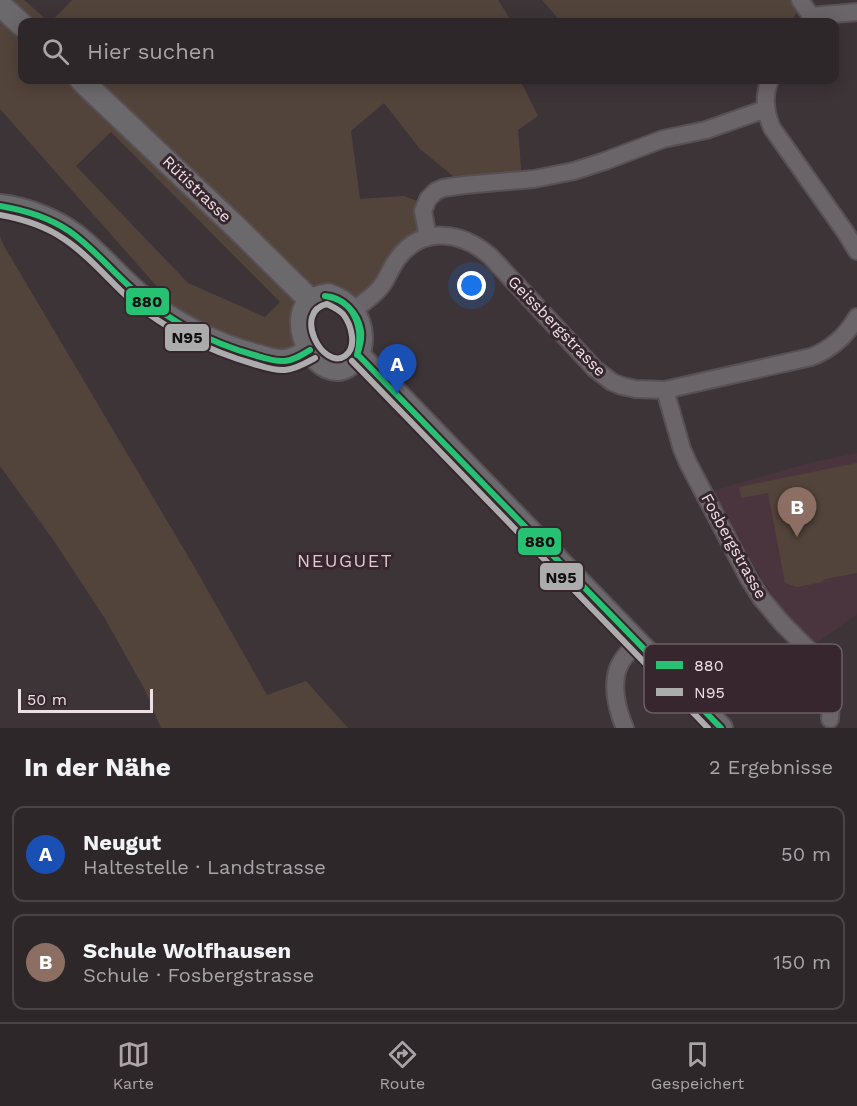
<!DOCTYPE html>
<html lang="de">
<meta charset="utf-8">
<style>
:root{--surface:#2e272a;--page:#362f32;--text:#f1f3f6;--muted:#a7a5a8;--line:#494447;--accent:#afa4a8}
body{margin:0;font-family:"Work Sans",sans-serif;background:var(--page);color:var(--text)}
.scale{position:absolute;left:18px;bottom:15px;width:135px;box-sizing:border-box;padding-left:6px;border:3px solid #ece0e5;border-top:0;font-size:16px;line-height:21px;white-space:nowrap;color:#ece0e5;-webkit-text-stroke:4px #37262e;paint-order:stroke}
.you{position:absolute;left:472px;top:286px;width:21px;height:21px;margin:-15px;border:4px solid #fff;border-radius:50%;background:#1a73e8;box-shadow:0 0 0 9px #1a73e833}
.badge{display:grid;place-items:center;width:39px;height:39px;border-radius:50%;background:var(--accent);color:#fff;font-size:20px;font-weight:700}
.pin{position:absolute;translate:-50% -50px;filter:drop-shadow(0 2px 3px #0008)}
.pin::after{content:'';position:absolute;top:32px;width:21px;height:18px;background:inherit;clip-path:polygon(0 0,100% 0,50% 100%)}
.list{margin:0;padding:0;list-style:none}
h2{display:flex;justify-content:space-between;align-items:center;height:78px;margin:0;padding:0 24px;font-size:26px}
h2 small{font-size:20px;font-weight:400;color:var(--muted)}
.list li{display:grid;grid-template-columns:39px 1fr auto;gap:18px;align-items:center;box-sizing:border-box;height:96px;margin:0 12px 12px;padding:0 12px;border:2px solid var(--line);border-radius:12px}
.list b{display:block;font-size:22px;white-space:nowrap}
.list p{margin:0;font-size:20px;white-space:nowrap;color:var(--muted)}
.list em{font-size:20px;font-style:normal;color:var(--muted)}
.icon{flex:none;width:33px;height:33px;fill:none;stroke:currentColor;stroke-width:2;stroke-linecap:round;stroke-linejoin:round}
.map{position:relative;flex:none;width:857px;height:728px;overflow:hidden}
.search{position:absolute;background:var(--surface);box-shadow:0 3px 15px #0003;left:18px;right:18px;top:18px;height:66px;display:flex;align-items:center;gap:15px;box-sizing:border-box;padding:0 21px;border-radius:12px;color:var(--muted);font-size:22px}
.sheet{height:294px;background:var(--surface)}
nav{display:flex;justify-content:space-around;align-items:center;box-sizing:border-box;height:84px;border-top:2px solid var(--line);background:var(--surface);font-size:16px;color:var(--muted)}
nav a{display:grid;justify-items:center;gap:3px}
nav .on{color:var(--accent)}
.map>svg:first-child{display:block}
.built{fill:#4a353f}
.grass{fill:#53443b;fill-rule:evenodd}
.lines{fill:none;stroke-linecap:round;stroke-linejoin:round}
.street-casing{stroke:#585054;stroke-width:20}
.secondary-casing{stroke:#585054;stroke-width:26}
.street{stroke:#696569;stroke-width:16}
.secondary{stroke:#6c696c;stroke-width:22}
.bus-1-casing{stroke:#37262e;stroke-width:10}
.bus-2-casing{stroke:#37262e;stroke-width:10}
.bus-1{stroke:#26c172;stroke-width:6}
.bus-2{stroke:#acacac;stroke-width:6}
.labels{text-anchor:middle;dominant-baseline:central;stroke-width:6;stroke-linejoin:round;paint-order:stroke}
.street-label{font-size:16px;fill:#ece0e5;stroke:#37262e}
.neighbourhood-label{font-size:18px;letter-spacing:1.5px;fill:#dfc9d3;stroke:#37262e}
.key{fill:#37262e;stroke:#6d5e65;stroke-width:1.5}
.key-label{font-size:16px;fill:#ece0e5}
.line-badge{stroke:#37262e;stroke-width:2}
.pale-badge-label{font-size:16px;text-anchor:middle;font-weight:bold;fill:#111}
</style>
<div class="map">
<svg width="857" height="728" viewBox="0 0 857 728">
<rect width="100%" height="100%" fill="#3d3438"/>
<path class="built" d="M857 453V614L817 643 789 618 764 583 712 491 809 463Z"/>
<path class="grass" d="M0 0H24L49 22H22V80H520L538 116 518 130 522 180 464 185 420 149 384 103 351 131 360 199 404 196 425 204 428 237 353 311 319 297 299 357 199 334 0 109ZM111 132 280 302 265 317 188 283 76 166Z
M72 0H498L512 22H51Z
M542 0H790L797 12 791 22H561Z
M0 236 4 246 195 568 267 695 306 681 348 728H161L145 690 104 617 54 541 0 466Z
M857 463V573L825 579 822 582 797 587 785 583 768 493 741 498 739 487Z"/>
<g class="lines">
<g class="street-casing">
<path id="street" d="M800 0 811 16
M811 16 857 12
M770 80C763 96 765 112 772 128L846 233 857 251
M428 237 423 211 428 199 436 191 443 188 464 185 534 179 574 171 605 161 663 139 706 130 766 109
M353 311C361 304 371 298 378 290 387 281 390 268 398 258 423 225 462 232 490 256L595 369 612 382 622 386 636 389 665 390 811 357C832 349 846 336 857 317
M665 390 682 449 688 463 749 579 761 598 782 623 827 668 832 683 830 719
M625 728C617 710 611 685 619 666 623 657 630 650 637 643"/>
</g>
<g class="secondary-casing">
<path id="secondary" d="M0 5 22 25
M81 80 236 227 311 301
M0 206C26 209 55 220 76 236 98 253 116 275 137 293 171 322 214 345 258 356 267 359 276 362 285 361 294 360 302 355 310 350
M328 295C337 298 345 302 351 310 363 323 366 352 350 364 320 387 285 322 311 301 316 297 322 296 328 295Z
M358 355 397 394 685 692 721 728"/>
</g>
<use href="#street" class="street"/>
<use href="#secondary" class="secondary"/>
<g class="bus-1-casing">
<path id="bus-1" d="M0 206C24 210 48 217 69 231 94 248 113 273 137 293 171 322 211 343 254 355 264 358 274 362 285 361 294 360 302 355 310 350
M325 296C343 297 358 313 361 331 362 339 360 347 357 355
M325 296C355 300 364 328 357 355
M358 355 721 728"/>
</g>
<g class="bus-2-casing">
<path id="bus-2" d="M0 215C23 219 45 226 64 239 90 256 109 281 132 301 168 331 209 351 254 364 264 367 274 371 285 370 296 369 306 363 315 358
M327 304C333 307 338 309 343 314 351 324 358 347 345 356 323 371 292 312 327 304Z
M352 361 708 728"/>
</g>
<use href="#bus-1" class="bus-1"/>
<use href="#bus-2" class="bus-2"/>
</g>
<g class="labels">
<g class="street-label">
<text transform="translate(197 189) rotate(44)">Rütistrasse</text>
<text transform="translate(557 326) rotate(46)">Geissbergstrasse</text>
<text transform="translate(734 546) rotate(61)">Fosbergstrasse</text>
</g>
<g class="neighbourhood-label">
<text x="345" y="560">NEUGUET</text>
</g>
</g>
<rect x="644" y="644" width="198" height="69" rx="9" class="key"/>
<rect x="656" y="661" width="27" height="8" fill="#26c172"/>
<rect x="656" y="688" width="27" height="8" fill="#acacac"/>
<g class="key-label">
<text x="694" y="671">880</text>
<text x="694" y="698">N95</text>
</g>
<g class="line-badge">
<rect x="125" y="287" width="45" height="29" rx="6" fill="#26c172"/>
<rect x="164" y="323" width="46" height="29" rx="6" fill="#acacac"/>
<rect x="517" y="527" width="45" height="29" rx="6" fill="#26c172"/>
<rect x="539" y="562" width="45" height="29" rx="6" fill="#acacac"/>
</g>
<g class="pale-badge-label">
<text x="147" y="307">880</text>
<text x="187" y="343">N95</text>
<text x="540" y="547">880</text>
<text x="561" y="583">N95</text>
</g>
</svg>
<div class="scale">50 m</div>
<div class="you"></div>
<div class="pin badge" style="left:397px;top:394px;background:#1a4fb4">A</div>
<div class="pin badge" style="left:797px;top:537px;background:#8d6e63">B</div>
<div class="search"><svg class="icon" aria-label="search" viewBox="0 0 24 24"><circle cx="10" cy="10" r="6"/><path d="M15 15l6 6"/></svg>Hier suchen</div>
</div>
<section class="sheet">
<h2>In der Nähe<small>2 Ergebnisse</small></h2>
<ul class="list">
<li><span class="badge" style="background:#1a4fb4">A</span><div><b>Neugut</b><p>Haltestelle · Landstrasse</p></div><em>50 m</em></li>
<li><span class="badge" style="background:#8d6e63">B</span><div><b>Schule Wolfhausen</b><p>Schule · Fosbergstrasse</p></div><em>150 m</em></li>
</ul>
</section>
<nav>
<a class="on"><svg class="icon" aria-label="map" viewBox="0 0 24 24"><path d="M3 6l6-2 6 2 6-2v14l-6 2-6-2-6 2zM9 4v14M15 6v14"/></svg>Karte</a>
<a><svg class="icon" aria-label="directions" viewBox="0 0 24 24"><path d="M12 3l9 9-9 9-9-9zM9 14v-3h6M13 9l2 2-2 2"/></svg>Route</a>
<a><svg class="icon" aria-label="saved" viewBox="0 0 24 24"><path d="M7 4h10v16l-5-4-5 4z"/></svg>Gespeichert</a>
</nav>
